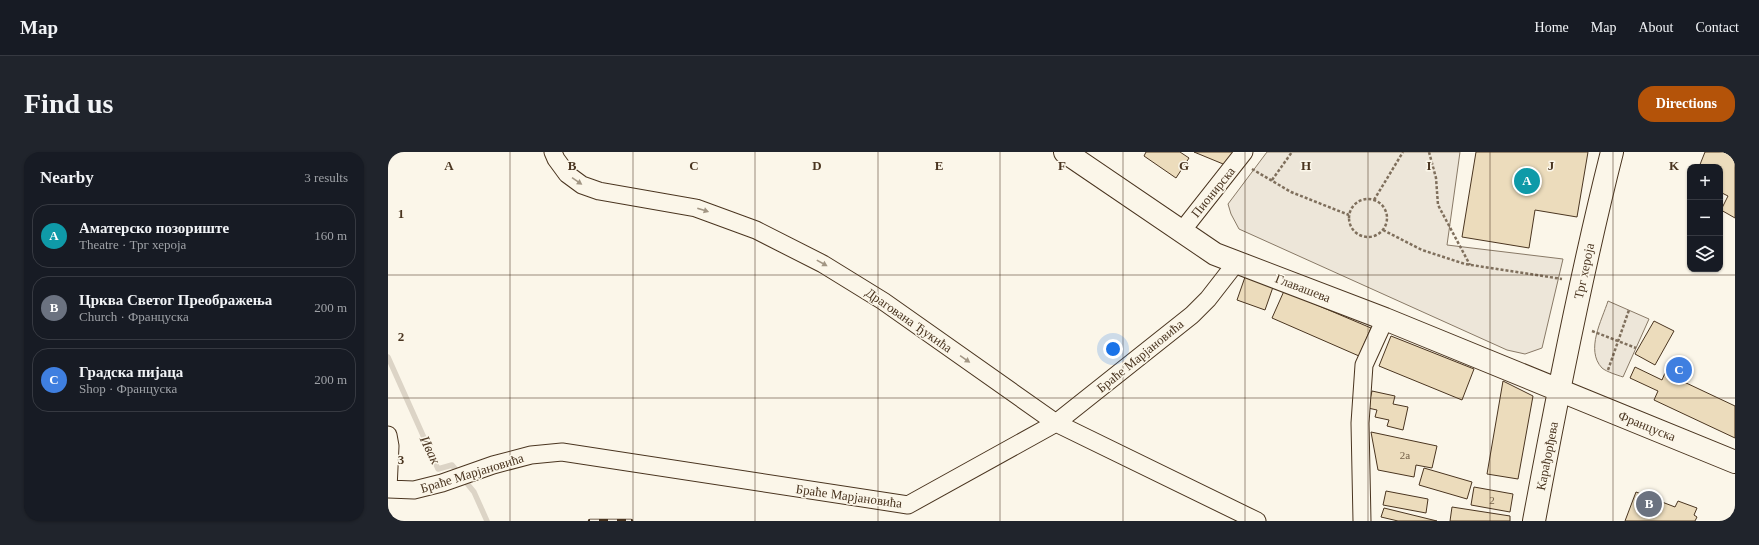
<!DOCTYPE html>
<meta charset="utf-8">
<style>
:root{--surface:#171b24;--page:#20242c;--text:#f1f3f6;--muted:#9ea1a6;--line:#363941;--accent:#b45309}
body{margin:0;font-family:"Times New Roman",serif;background:var(--page);color:var(--text)}
.controls{position:absolute;right:12px;top:12px;display:grid;overflow:hidden;border-radius:8px;box-shadow:0 1px 3px #0004}
.controls button{width:36px;height:36px;display:grid;place-items:center;padding:0;border:0;border-bottom:1px solid var(--line);background:var(--surface);color:var(--text);font:20px sans-serif}
.you{position:absolute;left:725px;top:197px;width:14px;height:14px;margin:-10px;border:3px solid #fff;border-radius:50%;background:#1a73e8;box-shadow:0 0 0 6px #1a73e833}
.badge{display:grid;place-items:center;width:26px;height:26px;border-radius:50%;background:var(--accent);color:#fff;font-size:13px;font-weight:700}
.pin{position:absolute;translate:-50% -50%;border:2px solid #fff;box-shadow:0 1px 4px #0006}
.list{margin:0;padding:0;list-style:none}
h2{display:flex;justify-content:space-between;align-items:center;height:52px;margin:0;padding:0 16px;font-size:17px}
h2 small{font-size:13px;font-weight:400;color:var(--muted)}
.list li{display:grid;grid-template-columns:26px 1fr auto;gap:12px;align-items:center;box-sizing:border-box;height:64px;margin:0 8px 8px;padding:0 8px;border:1px solid var(--line);border-radius:16px}
.list b{display:block;font-size:15px;white-space:nowrap}
.list p{margin:0;font-size:13px;white-space:nowrap;color:var(--muted)}
.list em{font-size:13px;font-style:normal;color:var(--muted)}
.icon{flex:none;width:22px;height:22px;fill:none;stroke:currentColor;stroke-width:2;stroke-linecap:round;stroke-linejoin:round}
.map{position:relative;flex:none;width:1347px;height:369px;overflow:hidden;border-radius:16px}
header{display:flex;align-items:center;gap:24px;box-sizing:border-box;height:56px;padding:0 20px;background:var(--surface);border-bottom:1px solid var(--line)}
header strong{font-size:19px}
nav{display:flex;gap:22px;margin-inline-start:auto;font-size:14px}
.intro{display:flex;align-items:center;justify-content:space-between;box-sizing:border-box;height:96px;padding:0 24px}
h1{margin:0;font-size:28px}
.button{padding:10px 18px;border-radius:16px;background:var(--accent);color:#fff;font-size:14px;font-weight:700}
main{display:flex;gap:24px;padding:0 24px}
aside{flex:1;background:var(--surface);border-radius:16px;box-shadow:0 1px 3px #0004}
.map>svg:first-child{display:block}
.green{fill:#ede6d9;stroke:#887966}
.lines{fill:none;stroke-linecap:round;stroke-linejoin:round}
.stream{stroke:#dcd4c6;stroke-width:5.5}
.building{fill:#ecdcbc;stroke:#4a3520}
.street-casing{stroke:#4a3520;stroke-width:19}
.secondary-casing{stroke:#4a3520;stroke-width:24}
.path{stroke:#7f6f5c;stroke-width:2.5;stroke-dasharray:3 2;stroke-linecap:butt}
.street{stroke:#fbf6e9;stroke-width:17}
.secondary{stroke:#fbf6e9;stroke-width:22}
.rail-casing{stroke:#4a3520;stroke-width:4.5}
.rail{stroke:#fbf6e9;stroke-width:3;stroke-dasharray:9;stroke-linecap:butt}
.oneway{fill:#a29684}
.grid{fill:none;stroke:#4a3520;stroke-width:1;stroke-opacity:0.55}
.labels{text-anchor:middle;dominant-baseline:central;stroke-width:3;stroke-linejoin:round;paint-order:stroke}
.number-label{font-size:11px;fill:#725f47}
.street-label{font-size:13px;fill:#4a3520;stroke:#fbf6e9}
.water-label{font-size:14px;font-style:italic;fill:#4a3520;stroke:#fbf6e9}
.grid-label{font-size:13px;text-anchor:middle;font-weight:bold;fill:#4a3520;stroke:#fbf6e9;stroke-width:3;stroke-linejoin:round;paint-order:stroke}
</style>
<header>
<strong>Map</strong>
<nav><a>Home</a><a>Map</a><a>About</a><a>Contact</a></nav>
</header>
<div class="intro"><h1>Find us</h1><a class="button">Directions</a></div>
<main>
<aside>
<h2>Nearby<small>3 results</small></h2>
<ul class="list">
<li><span class="badge" style="background:#0f9aa8">A</span><div><b>Аматерско позориште</b><p>Theatre · Трг хероја</p></div><em>160 m</em></li>
<li><span class="badge" style="background:#6b7280">B</span><div><b>Црква Светог Преображења</b><p>Church · Француска</p></div><em>200 m</em></li>
<li><span class="badge" style="background:#3f7fe0">C</span><div><b>Градска пијаца</b><p>Shop · Француска</p></div><em>200 m</em></li>
</ul>
</aside>
<div class="map">
<svg width="1347" height="369" viewBox="0 0 1347 369">
<rect width="100%" height="100%" fill="#fbf6e9"/>
<path class="green" d="M879 0H1072L1059 93 1175 107 1154 196 1137 202 1119 198 851 77 843 62 840 52Z
M1220 149 1261 167 1235 225C1229 223 1219 220 1214 216 1197 198 1214 168 1220 149Z"/>
<g class="lines">
<path class="stream" d="M0 205 50 317 64 313 86 340 99 369"/>
</g>
<path class="building" d="M758 0H792L801 6 788 26 756 4Z
M806 0H845L840 14Z
M1088 0H1200L1189 65 1147 58 1141 96 1074 85Z
M1317 0H1347V66L1333 58 1340 44 1332 40V15H1311Z
M857 125 885 135 877 158 849 148Z
M896 139 983 176 971 204 884 166Z
M1266 169 1286 179 1267 213 1247 202Z
M1003 184 1086 217 1074 248 991 214Z
M1247 215 1274 228 1277 221 1347 254V286L1266 248 1270 239 1242 226Z
M1115 229 1145 244 1130 327 1099 322Z
M984 239 1007 244 1005 252 1020 255 1015 278 999 274 1001 268 987 265 989 258 980 256Z
M983 280 1049 294 1044 316 1028 313 1026 325 990 318Z
M1036 316 1084 330 1079 347 1031 333Z
M1086 335 1125 342 1122 360 1083 353Z
M998 339 1040 347 1038 361 995 353Z
M1248 340 1287 355 1290 349 1309 356 1306 363 1309 365 1307 369H1237Z
M1064 355 1122 364V369H1062Z
M996 356 1049 369H1010L993 365Z"/>
<g class="lines">
<g class="street-casing">
<path id="street" d="M165 0 168 7 179 22 194 33 211 39 308 56 368 78 435 112 495 149 668 271 869 369
M793 80 856 0
M0 283 2 294 0 337
M0 337 26 338 54 331 105 313 143 303 174 300 520 353 668 271 804 163 820 147 848 111
M974 369 972 271 976 213 997 167"/>
</g>
<g class="secondary-casing">
<path id="secondary" d="M677 0 827 102 997 167 1347 310
M1146 369C1169 245 1193 122 1224 0"/>
</g>
<path class="path" d="M1041 0 1048 26 1050 53 1082 113
M864 17 903 40 961 63
M884 28 904 0
M961 66a19 19 0 1 1 38 0a19 19 0 1 1-38 0Z
M986 48 1015 0
M995 78 1034 98 1077 112 1174 127
M1204 179 1248 196
M1220 218 1241 158"/>
<use href="#street" class="street"/>
<use href="#secondary" class="secondary"/>
<g class="rail-casing">
<path id="rail" d="M202 369H243"/>
</g>
<use href="#rail" class="rail"/>
</g>
<defs><path id="oneway-solid" d="M-6-.8H1V-3.2L6.5 0L1 3.2V.8H-6Z"/></defs>
<g class="oneway">
<use href="#oneway-solid" transform="translate(189 29) rotate(34)"/>
<use href="#oneway-solid" transform="translate(315 58) rotate(18)"/>
<use href="#oneway-solid" transform="translate(434 111) rotate(29)"/>
<use href="#oneway-solid" transform="translate(577 207) rotate(35)"/>
</g>
<path class="grid" d="M122 0V369M245 0V369M367 0V369M490 0V369M612 0V369M735 0V369M857 0V369M980 0V369M1102 0V369M1225 0V369M0 123H1347M0 246H1347"/>
<g class="labels">
<g class="number-label">
<text x="1017" y="303">2a</text>
<text x="1104" y="348">2</text>
</g>
<g class="street-label">
<text transform="translate(825 40) rotate(-51)">Пионирска</text>
<text transform="translate(1196 119) rotate(-78)">Трг хероја</text>
<text transform="translate(915 136) rotate(21)">Главашева</text>
<text transform="translate(521 168) rotate(35)">Драгована Ђукића</text>
<text transform="translate(752 204) rotate(-39)">Браће Марјановића</text>
<text transform="translate(1259 274) rotate(22)">Француска</text>
<text transform="translate(1159 304) rotate(-79)">Карађорђева</text>
<text transform="translate(84 321) rotate(-17)">Браће Марјановића</text>
<text transform="translate(461 344) rotate(8)">Браће Марјановића</text>
</g>
<g class="water-label">
<text transform="translate(42 298) rotate(64)">Ивак</text>
</g>
</g>
<g class="grid-label">
<text x="61" y="18">A</text>
<text x="184" y="18">B</text>
<text x="306" y="18">C</text>
<text x="429" y="18">D</text>
<text x="551" y="18">E</text>
<text x="674" y="18">F</text>
<text x="796" y="18">G</text>
<text x="918" y="18">H</text>
<text x="1041" y="18">I</text>
<text x="1163" y="18">J</text>
<text x="1286" y="18">K</text>
<text x="13" y="66">1</text>
<text x="13" y="189">2</text>
<text x="13" y="312">3</text>
</g>
</svg>
<div class="controls">
<button>+</button>
<button>−</button>
<button><svg class="icon" aria-label="layers" viewBox="0 0 24 24"><path d="M12 4l9 5-9 5-9-5zM3 14l9 5 9-5"/></svg></button>
</div>
<div class="you"></div>
<div class="pin badge" style="left:1139px;top:29px;background:#0f9aa8">A</div>
<div class="pin badge" style="left:1261px;top:352px;background:#6b7280">B</div>
<div class="pin badge" style="left:1291px;top:218px;background:#3f7fe0">C</div>
</div>
</main>
